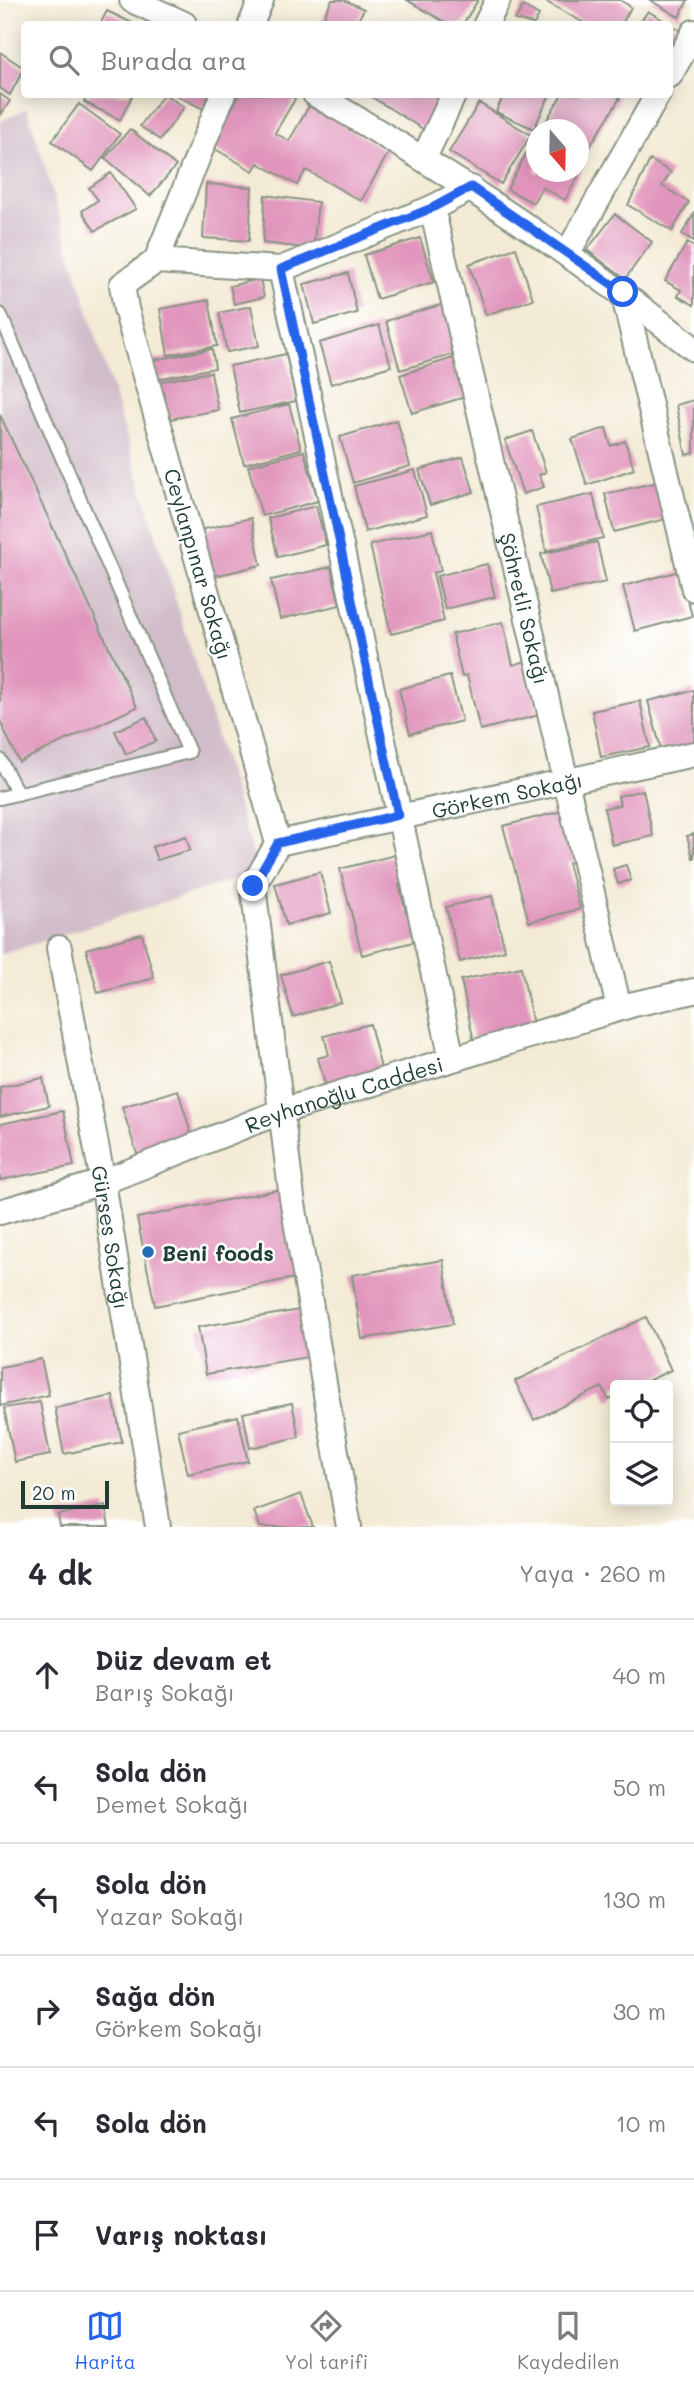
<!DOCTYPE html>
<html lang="tr">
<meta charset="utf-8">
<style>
:root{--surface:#fff;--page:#f2f2f3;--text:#2b2b33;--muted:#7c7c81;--line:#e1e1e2;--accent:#2563eb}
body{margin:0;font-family:Mali,sans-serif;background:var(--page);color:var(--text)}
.controls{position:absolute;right:21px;bottom:21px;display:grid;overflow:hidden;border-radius:7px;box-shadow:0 4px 18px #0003}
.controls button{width:63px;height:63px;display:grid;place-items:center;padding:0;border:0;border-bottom:2px solid var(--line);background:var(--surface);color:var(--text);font:35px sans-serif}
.compass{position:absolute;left:526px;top:119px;width:63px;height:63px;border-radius:50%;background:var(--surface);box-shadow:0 4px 18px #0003;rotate:160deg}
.scale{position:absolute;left:21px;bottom:18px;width:88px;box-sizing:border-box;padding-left:7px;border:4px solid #1f3d34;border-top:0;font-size:19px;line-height:24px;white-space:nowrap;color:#1f3d34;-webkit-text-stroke:5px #fff;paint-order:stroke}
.stop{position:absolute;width:21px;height:21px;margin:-16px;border:5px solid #2563eb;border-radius:50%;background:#fff}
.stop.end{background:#2563eb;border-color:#fff;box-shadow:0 2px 7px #0008}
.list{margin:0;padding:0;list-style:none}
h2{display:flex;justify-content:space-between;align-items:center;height:91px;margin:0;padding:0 28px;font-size:30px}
h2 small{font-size:23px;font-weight:400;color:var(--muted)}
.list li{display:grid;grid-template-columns:46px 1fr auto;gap:21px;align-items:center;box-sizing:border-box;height:112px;padding:0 28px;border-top:2px solid var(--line)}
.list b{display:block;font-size:26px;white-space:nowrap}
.list p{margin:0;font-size:23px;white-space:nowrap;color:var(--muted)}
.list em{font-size:23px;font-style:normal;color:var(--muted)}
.icon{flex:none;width:38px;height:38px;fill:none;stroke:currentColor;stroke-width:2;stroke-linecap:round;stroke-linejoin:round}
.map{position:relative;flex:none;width:694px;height:1527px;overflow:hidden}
.search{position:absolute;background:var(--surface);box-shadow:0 4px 18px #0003;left:21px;right:21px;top:21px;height:77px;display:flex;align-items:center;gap:18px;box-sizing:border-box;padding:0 24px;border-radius:7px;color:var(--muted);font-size:26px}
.sheet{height:763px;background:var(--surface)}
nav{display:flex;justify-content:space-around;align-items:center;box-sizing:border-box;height:98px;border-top:2px solid var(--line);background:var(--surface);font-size:19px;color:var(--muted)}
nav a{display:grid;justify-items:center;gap:4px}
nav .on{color:var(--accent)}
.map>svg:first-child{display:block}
.industrial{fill:#d1bdc9}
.building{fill:#e195bc}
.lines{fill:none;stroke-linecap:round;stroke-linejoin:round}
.lane-casing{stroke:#899484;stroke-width:16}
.street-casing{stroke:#899484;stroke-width:28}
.lane{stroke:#fff;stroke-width:12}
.street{stroke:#fff;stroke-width:24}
.route{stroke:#2563eb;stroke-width:9}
.poi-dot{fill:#1f6fb2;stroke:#fff;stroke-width:2.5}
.labels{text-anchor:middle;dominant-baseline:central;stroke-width:5;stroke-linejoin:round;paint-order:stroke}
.street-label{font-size:21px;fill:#1f3d34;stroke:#fff}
.poi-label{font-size:21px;font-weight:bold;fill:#1f3d34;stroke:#fff;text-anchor:start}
</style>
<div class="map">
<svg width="694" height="1527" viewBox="0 0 694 1527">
<rect width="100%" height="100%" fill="#fff"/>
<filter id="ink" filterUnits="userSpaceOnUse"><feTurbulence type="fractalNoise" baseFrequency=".0143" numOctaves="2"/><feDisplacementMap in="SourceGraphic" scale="14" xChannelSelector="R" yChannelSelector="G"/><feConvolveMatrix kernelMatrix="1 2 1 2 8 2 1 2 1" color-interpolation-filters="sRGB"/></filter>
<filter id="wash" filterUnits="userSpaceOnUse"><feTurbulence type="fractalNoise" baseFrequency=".00686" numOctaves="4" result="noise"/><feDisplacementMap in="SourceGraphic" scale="28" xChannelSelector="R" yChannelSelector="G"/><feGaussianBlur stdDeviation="1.57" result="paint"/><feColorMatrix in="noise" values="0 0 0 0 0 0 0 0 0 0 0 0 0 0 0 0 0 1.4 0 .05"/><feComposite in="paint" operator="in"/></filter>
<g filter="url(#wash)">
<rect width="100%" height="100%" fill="#f3ebd5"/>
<path class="industrial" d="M27 108 258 872 0 955V122Z"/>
<g id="blocks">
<path class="building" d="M332 0H344L364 9 356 24H320Z
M407 0H478L463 24H448Z
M543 0H620L631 7 622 24H586Z
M650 0H688L679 17Z
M523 6 539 15 534 24 515 20Z
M107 11 134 24H100Z
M648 11 687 35 670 63V24H639Z
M0 52 24 68 10 95 0 88Z
M0 94 10 101 0 116Z
M88 94H133L120 120 84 102Z
M164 94 184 107 160 140 140 126Z
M174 94H210L203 109Z
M240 94H287L295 99 275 133 289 141 309 106 389 152 361 201 306 170 297 185 258 163 253 171 210 146Z
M367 94H448L426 131Z
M504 94H550L534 129 496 112Z
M562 94H614L620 98 582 159 578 156V130H541Z
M479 103 531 135 501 184 449 152Z
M79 104 120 134 93 171 52 141Z
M130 129 176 166 150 196 105 158Z
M536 142V172H578V161L585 164 565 200 542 187 533 203 507 189 528 150 531 152Z
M650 160 671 172 662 186 689 202 672 231 628 205Z
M111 173 136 209 95 231 82 211 98 200 89 188Z
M206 184 252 187 249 241 203 238Z
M265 195 318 202 313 249 263 243Z
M615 214 652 242 625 279 587 250Z
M694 214V241L682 234Z
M420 238 434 282 377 299 364 255Z
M687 243 694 247V305L678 296 681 290 665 281Z
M516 248 533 299 486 315 469 264Z
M348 273 357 313 314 324 304 284Z
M260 279 264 297 234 304 230 286Z
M209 300 217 346 168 355 160 309Z
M444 304 458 353 400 370 386 321Z
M251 306 259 346 227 352 219 313Z
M379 325 391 366 331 384 319 343Z
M212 349 215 368 158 379 154 360Z
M286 354 296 401 240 413 230 366Z
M456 357 468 396 412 413 400 375Z
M211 372 218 410 165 420 158 382Z
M694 400V453L686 455 676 405Z
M289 404 301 449 244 464 232 419Z
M0 415 137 707 19 762 0 721Z
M397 420 410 466 353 483 340 437Z
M606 428 611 446 625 441 634 469 587 485 572 439Z
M532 431 546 472 539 475 544 487 523 494 505 440Z
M304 451 318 501 262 516 248 466Z
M463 457 474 492 430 505 419 470Z
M415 470 427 515 365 532 354 486Z
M662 481 670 518 614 532 605 494Z
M593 494 603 538 546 551 536 507Z
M316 506 326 545 278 557 268 518Z
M251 518 261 565 211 577 200 530Z
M432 530 441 571 433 573 444 621 391 634 370 545Z
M597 542 606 582 550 594 541 554Z
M487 564 495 597 445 609 437 576Z
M331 567 340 605 280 619 271 580Z
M680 571 692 616 635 631 623 586Z
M503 622 513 665 526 661 539 715 480 730 467 675 462 677 452 634Z
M450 676 462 721 410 734 399 689Z
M694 690V745L662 753 648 701Z
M640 701 650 747 601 757 592 711Z
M146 717 156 741 126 754 115 731Z
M643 790 653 836 612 845 604 808 620 805 618 796Z
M562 811 576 861 568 863 580 909 529 922 503 826Z
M694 834V858H693L687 836Z
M186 836 190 850 157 860 152 847Z
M399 854 406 883 399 885 406 912 413 910 421 940 362 955 340 869Z
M626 865 631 880 618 884 613 869Z
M320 872 331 913 286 925 275 884Z
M492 896 505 950 460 962 446 907Z
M142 934 154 978 98 993 86 949Z
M329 961 341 1002 293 1017 281 975Z
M521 967 534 1029 474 1042 461 980Z
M370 1024 382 1073 326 1088 318 1058 329 1055 324 1036Z
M43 1078 49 1106 0 1117V1087Z
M178 1090 193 1140 138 1157 122 1107Z
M63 1111 74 1166 0 1180V1124Z
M282 1189 299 1277 155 1306 137 1218Z
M443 1260 453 1324 362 1339 352 1275Z
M306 1309 314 1356 206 1374 198 1327Z
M646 1317 671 1370 639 1385H615V1397L609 1400 602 1387 534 1420 515 1381Z
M41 1359 49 1395 0 1406V1367Z
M113 1396 122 1442 64 1454 55 1408Z
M40 1402 50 1455 15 1462 4 1408Z
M292 1403 299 1437 250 1448 243 1413Z
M238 1416 248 1461 188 1474 178 1430Z
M301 1494 313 1527H260L254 1511Z
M105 1506 109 1527H60L58 1515Z"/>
</g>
</g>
<g filter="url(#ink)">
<use href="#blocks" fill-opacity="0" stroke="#899484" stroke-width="2"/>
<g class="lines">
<g class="lane-casing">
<path id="lane" d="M0 314 189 752 0 798
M0 760 18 794"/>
</g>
<g class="street-casing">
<g id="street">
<path d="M132 0 184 24"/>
<path d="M251 24 261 0"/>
<path d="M486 24 498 0"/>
<path d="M670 75 694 32"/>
<path d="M315 94C447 171 574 253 694 349"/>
<path d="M424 158 454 94"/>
<path id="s1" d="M432 208 619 1008"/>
<path d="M567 254 658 94"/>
<path d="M156 261 223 94"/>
<path d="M281 269 452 1059"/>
<path d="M623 292 694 589"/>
<path d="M278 843 126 309 122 285 156 261 281 269 432 208 471 188"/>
<path d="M278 843 253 886 292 1198 349 1527"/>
<path id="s2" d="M278 843 694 754"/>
<path id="s3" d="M59 948 103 1182 158 1527"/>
<path id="s4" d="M0 1212 103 1182 282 1111 634 1004 694 991"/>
</g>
</g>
<use href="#lane" class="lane"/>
<use href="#street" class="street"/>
</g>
</g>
<g class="lines" filter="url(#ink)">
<path class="route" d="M253 886 278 843 398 815 281 269 432 208 471 187 623 292"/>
</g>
<circle class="poi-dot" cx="148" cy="1252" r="7"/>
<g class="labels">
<g class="street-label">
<text transform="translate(199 564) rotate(74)">Ceylanpınar Sokağı</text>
<text stroke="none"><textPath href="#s1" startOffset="411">Şöhretli Sokağı</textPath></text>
<text stroke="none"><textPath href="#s2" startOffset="234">Görkem Sokağı</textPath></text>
<text stroke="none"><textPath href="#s4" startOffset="364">Reyhanoğlu Caddesi</textPath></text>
<text stroke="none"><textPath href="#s3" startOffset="294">Gürses Sokağı</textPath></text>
</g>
<g class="poi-label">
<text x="162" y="1252">Beni foods</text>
</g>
</g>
</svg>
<div class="controls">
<button><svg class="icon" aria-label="locate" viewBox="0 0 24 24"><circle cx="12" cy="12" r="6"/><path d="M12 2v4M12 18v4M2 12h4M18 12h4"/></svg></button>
<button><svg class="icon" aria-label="layers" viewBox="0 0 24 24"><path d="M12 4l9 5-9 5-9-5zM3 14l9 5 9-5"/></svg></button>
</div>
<svg class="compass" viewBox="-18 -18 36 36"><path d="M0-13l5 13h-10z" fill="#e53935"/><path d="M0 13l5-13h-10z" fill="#7c7c81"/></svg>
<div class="scale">20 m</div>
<div class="stop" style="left:623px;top:292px"></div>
<div class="stop end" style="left:253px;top:886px"></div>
<div class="search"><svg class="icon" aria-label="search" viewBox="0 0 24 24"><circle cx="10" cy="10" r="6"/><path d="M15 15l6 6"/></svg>Burada ara</div>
</div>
<section class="sheet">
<h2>4 dk<small>Yaya · 260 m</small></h2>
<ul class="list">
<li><svg class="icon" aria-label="ahead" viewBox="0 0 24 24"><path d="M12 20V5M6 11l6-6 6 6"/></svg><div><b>Düz devam et</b><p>Barış Sokağı</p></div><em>40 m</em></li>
<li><svg class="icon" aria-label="left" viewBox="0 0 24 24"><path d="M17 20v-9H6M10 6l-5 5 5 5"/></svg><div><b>Sola dön</b><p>Demet Sokağı</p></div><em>50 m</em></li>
<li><svg class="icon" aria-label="left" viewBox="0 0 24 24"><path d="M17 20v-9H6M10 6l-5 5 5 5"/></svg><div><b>Sola dön</b><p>Yazar Sokağı</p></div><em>130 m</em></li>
<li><svg class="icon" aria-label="right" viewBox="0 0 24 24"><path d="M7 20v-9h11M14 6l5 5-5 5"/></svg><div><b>Sağa dön</b><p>Görkem Sokağı</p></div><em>30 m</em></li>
<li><svg class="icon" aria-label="left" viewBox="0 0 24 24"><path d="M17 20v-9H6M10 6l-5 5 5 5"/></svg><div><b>Sola dön</b></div><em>10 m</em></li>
<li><svg class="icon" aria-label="arrive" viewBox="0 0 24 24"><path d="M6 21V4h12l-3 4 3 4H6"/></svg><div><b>Varış noktası</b></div></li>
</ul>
</section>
<nav>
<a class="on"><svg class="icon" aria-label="map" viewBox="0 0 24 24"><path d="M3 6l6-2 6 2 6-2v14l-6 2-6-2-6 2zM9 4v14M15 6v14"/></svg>Harita</a>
<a><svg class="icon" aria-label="directions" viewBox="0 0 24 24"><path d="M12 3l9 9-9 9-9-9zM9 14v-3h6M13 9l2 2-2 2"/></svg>Yol tarifi</a>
<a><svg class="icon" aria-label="saved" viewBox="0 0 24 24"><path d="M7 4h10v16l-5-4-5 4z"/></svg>Kaydedilen</a>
</nav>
